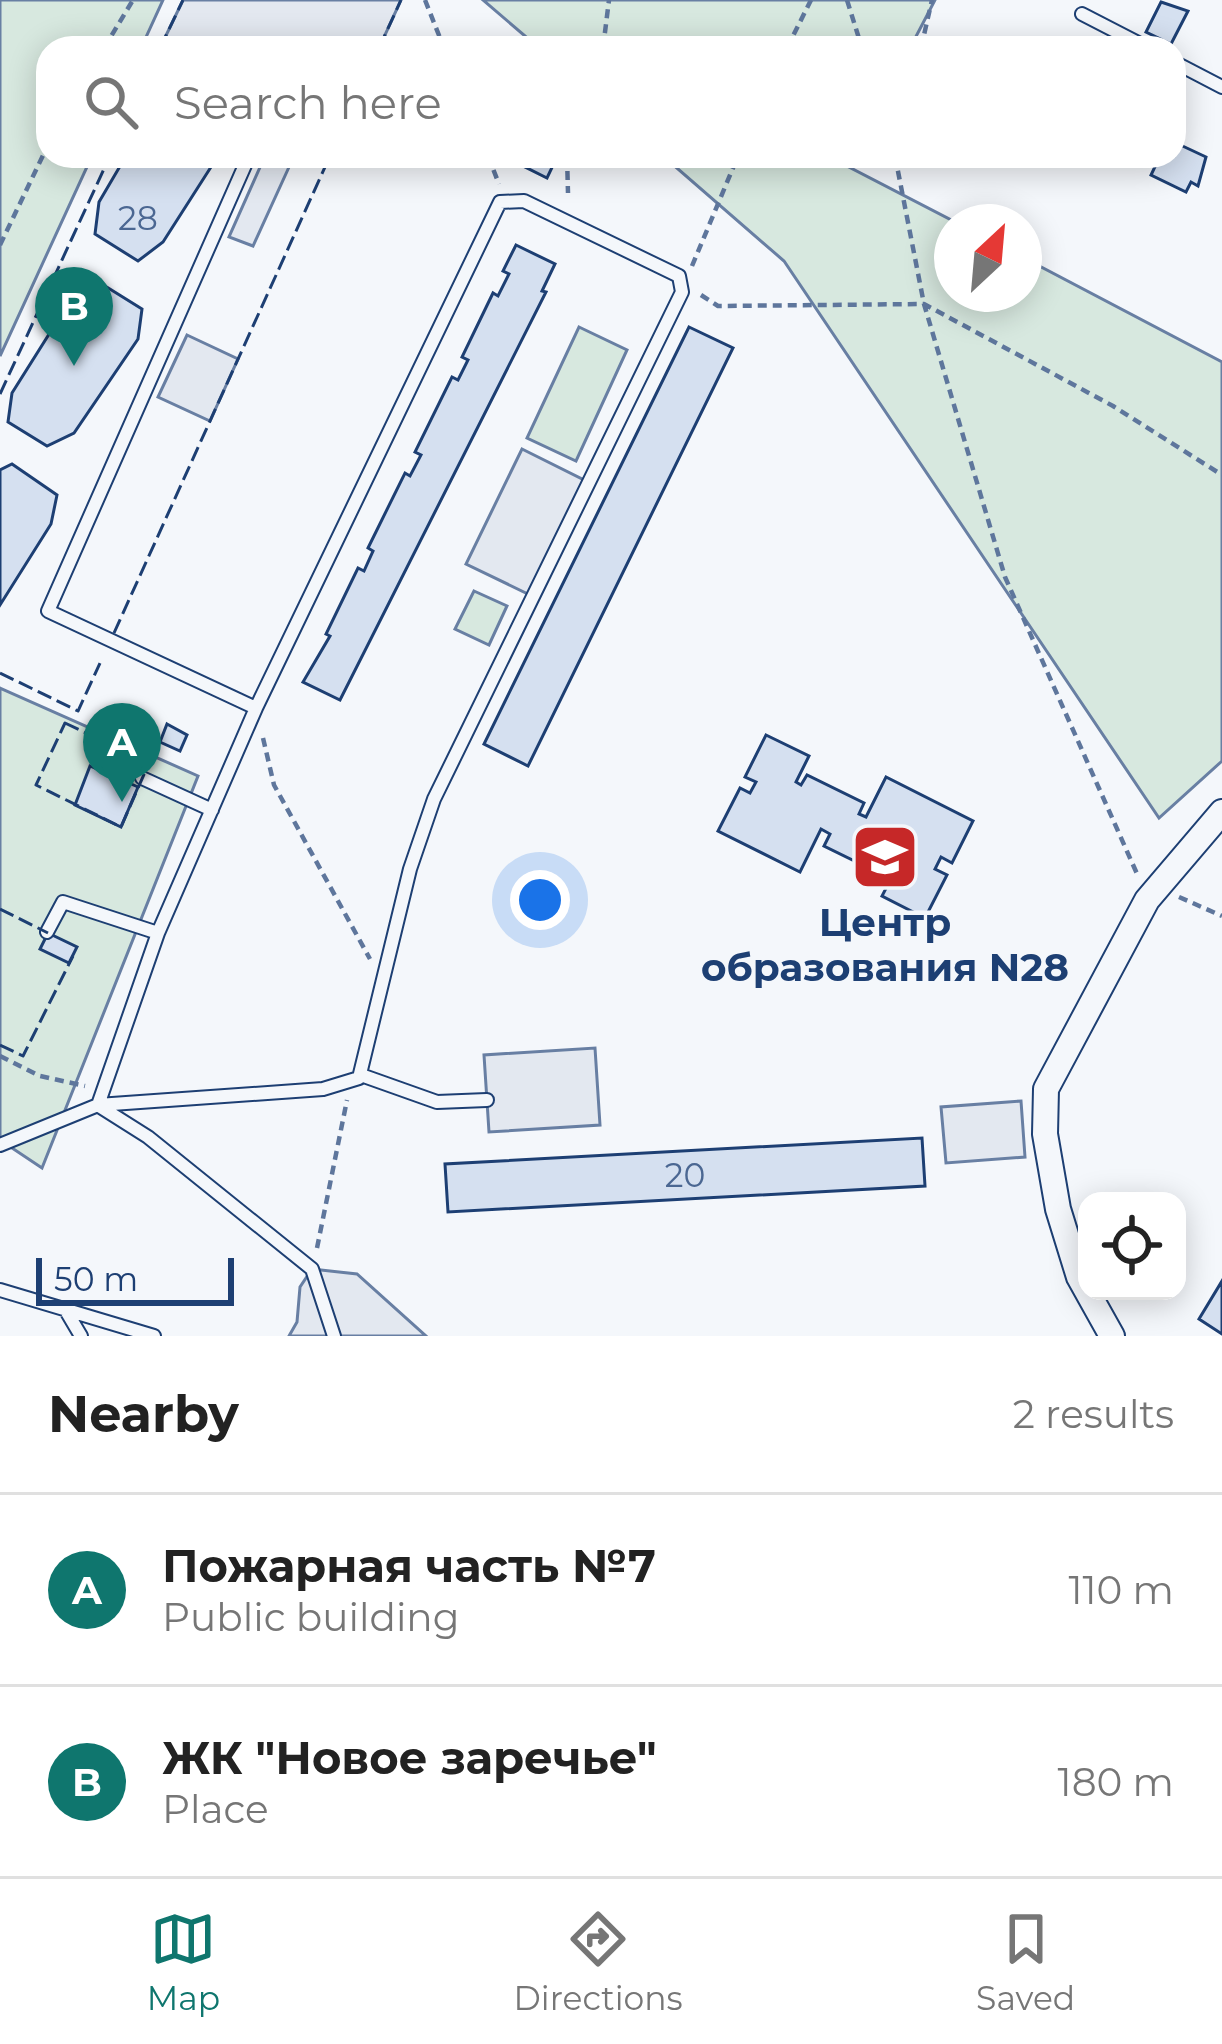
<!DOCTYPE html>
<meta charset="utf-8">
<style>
:root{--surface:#fff;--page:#f6f6f6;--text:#222;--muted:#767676;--line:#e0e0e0;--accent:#0f766e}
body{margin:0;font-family:Montserrat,sans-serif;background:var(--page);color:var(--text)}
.controls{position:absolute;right:36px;bottom:36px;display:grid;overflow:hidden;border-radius:24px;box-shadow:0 6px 30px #0003}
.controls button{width:108px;height:108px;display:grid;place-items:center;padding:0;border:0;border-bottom:3px solid var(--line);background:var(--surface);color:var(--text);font:60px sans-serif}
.compass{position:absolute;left:934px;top:204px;width:108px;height:108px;border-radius:50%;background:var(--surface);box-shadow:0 6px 30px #0003;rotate:26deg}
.scale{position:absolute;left:36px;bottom:30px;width:198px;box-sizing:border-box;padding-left:12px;border:6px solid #1d3f73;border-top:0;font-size:33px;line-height:42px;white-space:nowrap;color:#1d3f73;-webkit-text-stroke:9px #f4f7fb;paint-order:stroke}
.you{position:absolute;left:540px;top:900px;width:42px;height:42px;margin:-30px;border:9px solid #fff;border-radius:50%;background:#1a73e8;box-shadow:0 0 0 18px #1a73e833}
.badge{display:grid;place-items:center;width:78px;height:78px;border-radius:50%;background:var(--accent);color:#fff;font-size:39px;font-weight:700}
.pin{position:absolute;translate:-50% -99px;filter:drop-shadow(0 3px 6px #0008)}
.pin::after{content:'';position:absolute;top:63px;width:42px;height:36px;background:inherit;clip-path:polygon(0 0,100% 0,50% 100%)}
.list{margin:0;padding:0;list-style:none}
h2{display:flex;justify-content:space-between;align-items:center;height:156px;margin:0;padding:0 48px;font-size:51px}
h2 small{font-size:39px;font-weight:400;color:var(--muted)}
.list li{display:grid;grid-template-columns:78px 1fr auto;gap:36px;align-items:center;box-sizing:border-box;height:192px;padding:0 48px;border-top:3px solid var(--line)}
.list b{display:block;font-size:45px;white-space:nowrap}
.list p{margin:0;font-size:39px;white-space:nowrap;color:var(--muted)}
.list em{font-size:39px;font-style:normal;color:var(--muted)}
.icon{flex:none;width:66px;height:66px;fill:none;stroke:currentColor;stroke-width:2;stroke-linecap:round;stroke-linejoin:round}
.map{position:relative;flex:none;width:1222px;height:1336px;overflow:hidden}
.search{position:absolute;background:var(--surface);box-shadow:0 6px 30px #0003;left:36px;right:36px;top:36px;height:132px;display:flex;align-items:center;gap:30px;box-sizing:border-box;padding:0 42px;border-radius:36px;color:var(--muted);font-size:45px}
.sheet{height:540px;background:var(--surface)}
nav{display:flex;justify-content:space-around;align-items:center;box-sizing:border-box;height:168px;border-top:3px solid var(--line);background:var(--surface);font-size:33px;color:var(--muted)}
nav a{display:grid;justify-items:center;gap:6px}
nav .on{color:var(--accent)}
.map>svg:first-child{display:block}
.green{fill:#d7e8df;stroke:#687fa3;stroke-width:3}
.parking{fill:#e3e8f0;stroke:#687fa3;stroke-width:3}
.building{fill:#d5e0f0;stroke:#1d3f73;stroke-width:3}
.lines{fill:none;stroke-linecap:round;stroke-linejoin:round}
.service-casing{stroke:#1d3f73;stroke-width:16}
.minor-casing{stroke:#1d3f73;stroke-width:28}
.path{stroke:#5e769c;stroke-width:4.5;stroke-dasharray:9 6;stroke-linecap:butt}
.service{stroke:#f4f7fb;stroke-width:12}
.minor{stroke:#f4f7fb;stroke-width:24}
.fence{stroke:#1d3f73;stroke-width:3;stroke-dasharray:15 6;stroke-linecap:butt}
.labels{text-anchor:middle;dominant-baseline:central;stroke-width:9;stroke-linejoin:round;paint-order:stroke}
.number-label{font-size:33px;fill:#4b6792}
.poi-label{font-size:39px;font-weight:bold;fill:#1d3f73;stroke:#f4f7fb}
</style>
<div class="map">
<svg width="1222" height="1336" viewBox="0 0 1222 1336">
<rect width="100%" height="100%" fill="#f4f7fb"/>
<path class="green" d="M0 0H163L141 48H48V156H92L0 356Z
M483 0H935L910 48H539Z
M663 156H854L849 167 955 222 952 294H1024V258L1222 362V761L1159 818 784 261Z
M579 327 627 350 576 461 527 438Z
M474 591 507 606 489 645 455 629Z
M0 688 198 776 42 1168 0 1140Z"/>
<path class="parking" d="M183 0H401L379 48H160Z
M265 156H294L253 246 229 237Z
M187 335 238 359 210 421 158 397Z
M522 449 584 480 528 594 466 564Z
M595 1048 600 1125 489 1132 484 1055Z
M1021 1101 1025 1157 946 1163 941 1107Z
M312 1269 357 1274 426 1336H289L297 1322 300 1287Z"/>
<path class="building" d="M1161 2 1188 11 1171 44 1146 32Z
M1174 142 1206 157 1198 186 1191 182 1186 192 1151 175 1160 156H1174Z
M126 156H218L163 242 138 261 95 234 99 202Z
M503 156H555L557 157 547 178Z
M516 245 555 264 542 291 546 292 340 700 303 682 330 636 326 634 358 568 364 571 373 551 368 548 405 473 410 476 421 455 415 452 452 377 458 380 468 360 462 357 493 293 498 296 509 274 503 271Z
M97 281 142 309 138 339 74 433 47 446 8 422 12 393 75 293Z
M689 327 733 348 528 766 484 744Z
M12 464 57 495 51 524 0 605V470Z
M167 724 187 735 180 751 160 742Z
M766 735 809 756 796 782 801 785 807 775 864 803 859 814 866 817 886 777 973 821 952 863 941 857 935 869 947 875 925 918 882 896 896 869 884 863 879 873 824 846 830 834 821 829 800 872 718 831 740 788 750 793 756 782 745 777Z
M90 766 138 787 121 827 75 805Z
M48 933 77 947 69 963 40 949Z
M922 1138 925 1186 448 1212 445 1164Z
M1222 1281V1334L1199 1319Z"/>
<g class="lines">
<g class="service-casing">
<path id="service" d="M1082 14 1148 48
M1174 62 1222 87
M249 156 48 611 256 708
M142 778 212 810
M47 932 63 902 158 933
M361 1075 437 1102 487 1100
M99 1106 148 1137 312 1269 334 1336
M0 1145 98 1105 323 1089 359 1078 410 869 434 799 682 292 679 276 524 201 500 202 256 708 158 933 98 1105
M0 1290 154 1336
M65 1309 81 1336"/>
</g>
<g class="minor-casing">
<path id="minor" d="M1112 1336 1079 1277 1058 1209 1045 1134 1046 1089 1147 900 1222 812"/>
</g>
<path class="path" d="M425 0 444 48
M847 0 862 48
M104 48 133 0
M603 48 609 0
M787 48 811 0
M921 48 932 0
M488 156 499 184
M567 156 568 193
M895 156 924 304 1005 577 1138 876
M0 245 48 145
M692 266 738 156
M701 295 718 306 924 304 1113 406 1222 475
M263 738 274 785 370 959
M1179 897 1222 916
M0 1056 40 1076 85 1086
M317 1248 347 1100"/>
<use href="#service" class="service"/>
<use href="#minor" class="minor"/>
<path class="fence" d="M160 48 183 0
M379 48 401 0
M0 394 110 156
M114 633 330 156
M0 673 78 711 100 663
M65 723 149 763 121 827 36 785Z
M0 909 48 933
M0 1045 23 1056 73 956"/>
</g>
<defs>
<g id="school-square" transform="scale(3.45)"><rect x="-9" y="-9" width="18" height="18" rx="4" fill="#c62828" stroke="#f4f7fb"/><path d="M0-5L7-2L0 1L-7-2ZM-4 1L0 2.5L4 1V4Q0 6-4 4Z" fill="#fff"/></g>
</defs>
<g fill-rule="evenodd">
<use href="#school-square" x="885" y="857"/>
</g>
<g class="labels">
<g class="number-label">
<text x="138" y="218">28</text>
<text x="685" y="1175">20</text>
</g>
<g class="poi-label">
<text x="885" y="922">Центр<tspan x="885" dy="45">образования N28</tspan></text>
</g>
</g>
</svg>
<div class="controls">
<button><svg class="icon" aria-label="locate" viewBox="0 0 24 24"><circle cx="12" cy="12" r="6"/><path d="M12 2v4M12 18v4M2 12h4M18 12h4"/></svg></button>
</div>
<svg class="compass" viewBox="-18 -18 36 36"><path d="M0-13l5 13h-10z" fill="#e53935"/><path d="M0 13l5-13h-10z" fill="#767676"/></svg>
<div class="scale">50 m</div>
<div class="you"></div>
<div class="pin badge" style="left:122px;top:802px">A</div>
<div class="pin badge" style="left:74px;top:366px">B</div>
<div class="search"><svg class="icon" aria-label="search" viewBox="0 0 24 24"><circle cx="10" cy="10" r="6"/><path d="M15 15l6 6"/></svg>Search here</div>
</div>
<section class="sheet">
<h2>Nearby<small>2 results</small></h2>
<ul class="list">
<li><span class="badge">A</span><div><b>Пожарная часть №7</b><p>Public building</p></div><em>110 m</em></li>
<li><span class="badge">B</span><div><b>ЖК &quot;Новое заречье&quot;</b><p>Place</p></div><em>180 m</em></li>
</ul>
</section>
<nav>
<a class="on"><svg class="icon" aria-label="map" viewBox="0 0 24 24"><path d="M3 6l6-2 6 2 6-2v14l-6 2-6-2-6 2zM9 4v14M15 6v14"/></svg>Map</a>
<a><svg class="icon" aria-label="directions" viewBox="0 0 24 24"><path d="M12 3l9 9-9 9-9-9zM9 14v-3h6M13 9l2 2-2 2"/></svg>Directions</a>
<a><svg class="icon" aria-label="saved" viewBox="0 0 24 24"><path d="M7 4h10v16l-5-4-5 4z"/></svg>Saved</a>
</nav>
